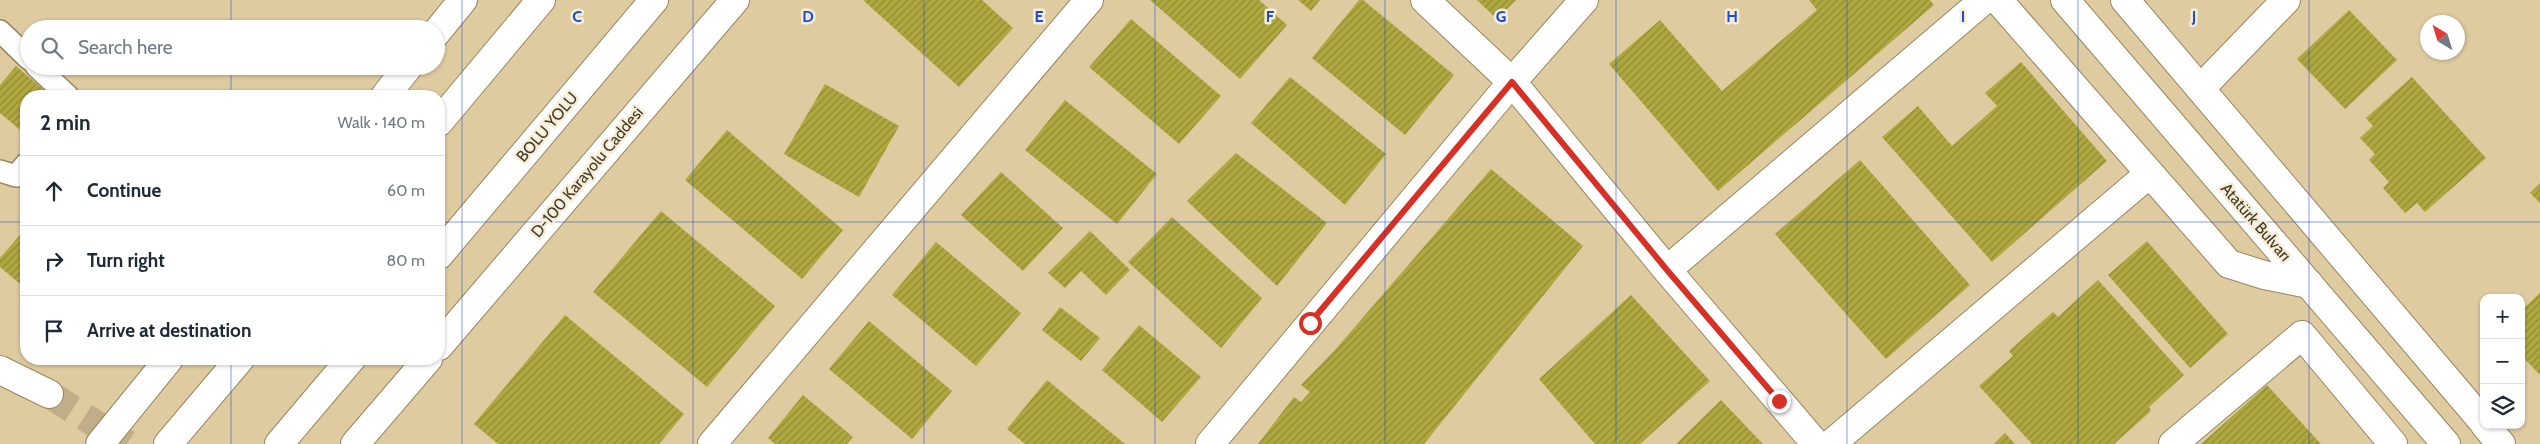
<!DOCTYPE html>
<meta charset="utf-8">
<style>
:root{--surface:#fff;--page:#f6f6f7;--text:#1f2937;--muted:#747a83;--line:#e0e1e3}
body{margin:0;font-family:Cabin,sans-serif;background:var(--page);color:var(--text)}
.controls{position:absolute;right:15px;bottom:15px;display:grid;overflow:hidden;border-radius:10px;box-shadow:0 1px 4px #0004}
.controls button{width:45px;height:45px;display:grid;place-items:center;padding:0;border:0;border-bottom:1px solid var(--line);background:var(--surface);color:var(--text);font:25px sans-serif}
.compass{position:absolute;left:2420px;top:15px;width:45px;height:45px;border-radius:50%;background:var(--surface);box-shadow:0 1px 4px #0004;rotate:322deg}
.stop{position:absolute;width:15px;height:15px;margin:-11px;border:4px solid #d93025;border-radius:50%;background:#fff}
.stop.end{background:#d93025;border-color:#fff;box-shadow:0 1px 5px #0008}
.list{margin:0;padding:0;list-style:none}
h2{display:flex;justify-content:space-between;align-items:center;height:65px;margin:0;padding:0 20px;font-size:21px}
h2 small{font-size:16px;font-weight:400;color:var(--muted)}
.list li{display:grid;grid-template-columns:32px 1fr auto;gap:15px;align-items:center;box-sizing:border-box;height:70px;padding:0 20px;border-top:1px solid var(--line)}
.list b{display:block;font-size:19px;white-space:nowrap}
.list em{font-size:16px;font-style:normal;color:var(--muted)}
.icon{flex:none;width:28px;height:28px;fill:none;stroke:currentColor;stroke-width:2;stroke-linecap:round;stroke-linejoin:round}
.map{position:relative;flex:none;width:2540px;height:444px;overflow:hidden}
.search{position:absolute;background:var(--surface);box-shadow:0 1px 4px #0004;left:20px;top:20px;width:425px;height:55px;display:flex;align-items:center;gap:12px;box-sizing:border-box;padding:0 18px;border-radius:28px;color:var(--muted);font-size:19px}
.panel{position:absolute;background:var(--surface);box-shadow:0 1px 4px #0004;left:20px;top:90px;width:425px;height:275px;border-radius:20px}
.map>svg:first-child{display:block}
.building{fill:url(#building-hatch)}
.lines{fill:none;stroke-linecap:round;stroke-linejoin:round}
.secondary-tunnel{stroke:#c0ae88;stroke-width:28;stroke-dasharray:28 14;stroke-linecap:butt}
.service-casing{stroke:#99865d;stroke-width:24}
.minor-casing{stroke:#99865d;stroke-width:30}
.secondary-casing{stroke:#99865d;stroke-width:30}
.primary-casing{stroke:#99865d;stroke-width:30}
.trunk-casing{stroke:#99865d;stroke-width:30}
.service{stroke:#fff;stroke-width:21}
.minor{stroke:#fff;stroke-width:28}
.secondary{stroke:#fff;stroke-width:28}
.primary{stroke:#fff;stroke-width:28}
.trunk{stroke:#fff;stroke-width:28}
.route{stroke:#d93025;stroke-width:6}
.grid{fill:none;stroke:#1d4ed8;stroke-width:1;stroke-opacity:0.55}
.labels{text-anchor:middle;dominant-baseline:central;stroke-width:5;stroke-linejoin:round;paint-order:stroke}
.street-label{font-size:16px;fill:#423928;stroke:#f7edd7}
.grid-label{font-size:16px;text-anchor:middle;font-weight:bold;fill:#1d4ed8;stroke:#f7edd7;stroke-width:5;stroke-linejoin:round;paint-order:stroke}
</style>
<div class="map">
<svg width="2540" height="444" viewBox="0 0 2540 444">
<defs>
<pattern id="building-hatch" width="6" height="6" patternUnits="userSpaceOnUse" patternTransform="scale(1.25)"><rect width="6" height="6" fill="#afa83f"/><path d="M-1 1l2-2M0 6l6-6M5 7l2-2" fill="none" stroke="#908a35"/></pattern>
</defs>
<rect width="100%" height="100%" fill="#dfcba0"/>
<path class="building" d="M863 0H982L1013 28 959 87Z
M1150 0H1259L1287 25 1240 79Z
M1298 0H1320L1311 11Z
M1359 0H1363L1454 75 1405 135 1312 58Z
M1477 0H1516L1497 19Z
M1809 0H1930L1934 5 1718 191 1609 64 1660 20 1722 91 1817 10Z
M2349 10 2397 60 2345 109 2297 59Z
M1131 19 1221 96 1179 144 1089 67Z
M2021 62 2107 161 1992 262 1882 137 1918 106 1952 146 1997 106 1985 93Z
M16 66 51 96H26V135L0 113V85Z
M1290 77 1386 154 1345 205 1251 123Z
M2412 77 2486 158 2425 212 2417 203 2405 213 2383 188 2389 182 2369 160 2375 154 2360 138 2373 126 2366 118Z
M825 84 899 126 859 197 784 154Z
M1065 100 1157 174 1117 224 1025 150Z
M727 130 843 230 802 279 685 180Z
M1236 153 1327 223 1277 286 1187 201Z
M1860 160 1970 285 1886 359 1775 234Z
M1491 169 1583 246 1424 444H1258L1294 397 1301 402 1310 392 1301 385 1335 350Z
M1001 172 1063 228 1023 271 961 215Z
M2540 183V203L2530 193Z
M661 211 775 306 707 387 593 292Z
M1172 217 1262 298 1221 348 1128 262Z
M26 228V289L0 267V258Z
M1090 231 1130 270 1106 295 1081 271 1065 288 1048 273Z
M2147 241 2228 334 2190 368 2108 275Z
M936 242 1021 313 976 366 892 295Z
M2098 280 2184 375 2149 407 2151 411 2114 444H2032L1979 386 2013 356 2009 351 2053 312 2058 317Z
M2540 293V375L2521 355V311Z
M1631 295 1710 381 1640 444H1595L1539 379Z
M1060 307 1100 338 1081 361 1042 330Z
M565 315 684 414 659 444H498L474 424Z
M869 321 952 391 912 439 829 369Z
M1139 325 1201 377 1162 422 1102 370Z
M1047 380 1125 444H1025L1007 429Z
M2267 385 2321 444H2201Z
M803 395 853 437 847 444H775L768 438Z
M1721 400 1763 444H1676Z
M2005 433 2015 444H1994Z"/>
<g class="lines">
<path class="secondary-tunnel" d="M49 394 127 444"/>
<g class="service-casing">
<path id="service" d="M0 31 29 59
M36 66 68 96
M0 171 16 176 26 164"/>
</g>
<g class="minor-casing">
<path id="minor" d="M1425 0 1512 82 1667 270 1816 444
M1998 0 2229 264 2264 275 2309 284
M436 33 463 0
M2201 88 2286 0
M385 96 409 66
M1667 270 1984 0
M439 346 735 0
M100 444 169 359
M355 444 428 359
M712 444 1089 0
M1210 444 1512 82 1584 0
M1831 444 2149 174
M2173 444 2302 335 2393 444"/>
</g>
<g class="secondary-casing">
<path id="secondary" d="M0 370 49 394"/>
</g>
<g class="primary-casing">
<path id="primary" d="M2065 0 2446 444
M2125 0 2484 423
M2485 425 2501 444"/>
</g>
<g class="trunk-casing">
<path id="trunk" d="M439 122 541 0
M439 255 654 0
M168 444 240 359
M279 444 351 359"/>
</g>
<use href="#service" class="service"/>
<use href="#minor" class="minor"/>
<use href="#secondary" class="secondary"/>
<use href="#primary" class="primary"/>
<use href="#trunk" class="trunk"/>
</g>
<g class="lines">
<path class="route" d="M1310 323 1512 82 1667 270 1779 401"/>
</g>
<path class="grid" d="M231 0V29M462 0V444M693 0V444M924 0V444M1155 0V444M1385 0V444M1616 0V444M1847 0V444M2078 0V444M2309 0V444M231 66V96M0 222H26M439 222H2540M231 359V444"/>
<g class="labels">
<g class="street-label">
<text transform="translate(547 127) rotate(-50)">BOLU YOLU</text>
<text transform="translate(587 172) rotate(-50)">D-100 Karayolu Caddesi</text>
<text transform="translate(2256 222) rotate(49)">Atatürk Bulvarı</text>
</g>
</g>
<g class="grid-label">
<text x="577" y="22">C</text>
<text x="808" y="22">D</text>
<text x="1039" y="22">E</text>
<text x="1270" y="22">F</text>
<text x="1501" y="22">G</text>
<text x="1732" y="22">H</text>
<text x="1963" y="22">I</text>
<text x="2194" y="22">J</text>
</g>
</svg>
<div class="controls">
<button>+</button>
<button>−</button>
<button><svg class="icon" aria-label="layers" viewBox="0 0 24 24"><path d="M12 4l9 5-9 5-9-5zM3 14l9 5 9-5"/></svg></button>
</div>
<svg class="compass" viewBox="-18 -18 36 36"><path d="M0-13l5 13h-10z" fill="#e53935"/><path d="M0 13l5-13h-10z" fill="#747a83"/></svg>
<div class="stop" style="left:1310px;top:323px"></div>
<div class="stop end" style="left:1779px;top:401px"></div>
<div class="search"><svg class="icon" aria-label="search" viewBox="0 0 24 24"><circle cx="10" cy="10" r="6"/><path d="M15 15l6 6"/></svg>Search here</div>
<section class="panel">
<h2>2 min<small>Walk · 140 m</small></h2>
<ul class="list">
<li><svg class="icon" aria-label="ahead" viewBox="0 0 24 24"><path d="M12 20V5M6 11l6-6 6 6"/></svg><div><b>Continue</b></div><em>60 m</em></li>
<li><svg class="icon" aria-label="right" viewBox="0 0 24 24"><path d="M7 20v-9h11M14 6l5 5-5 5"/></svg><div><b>Turn right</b></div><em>80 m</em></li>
<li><svg class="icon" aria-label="arrive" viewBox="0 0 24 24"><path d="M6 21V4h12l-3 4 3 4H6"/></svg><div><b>Arrive at destination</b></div></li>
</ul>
</section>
</div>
